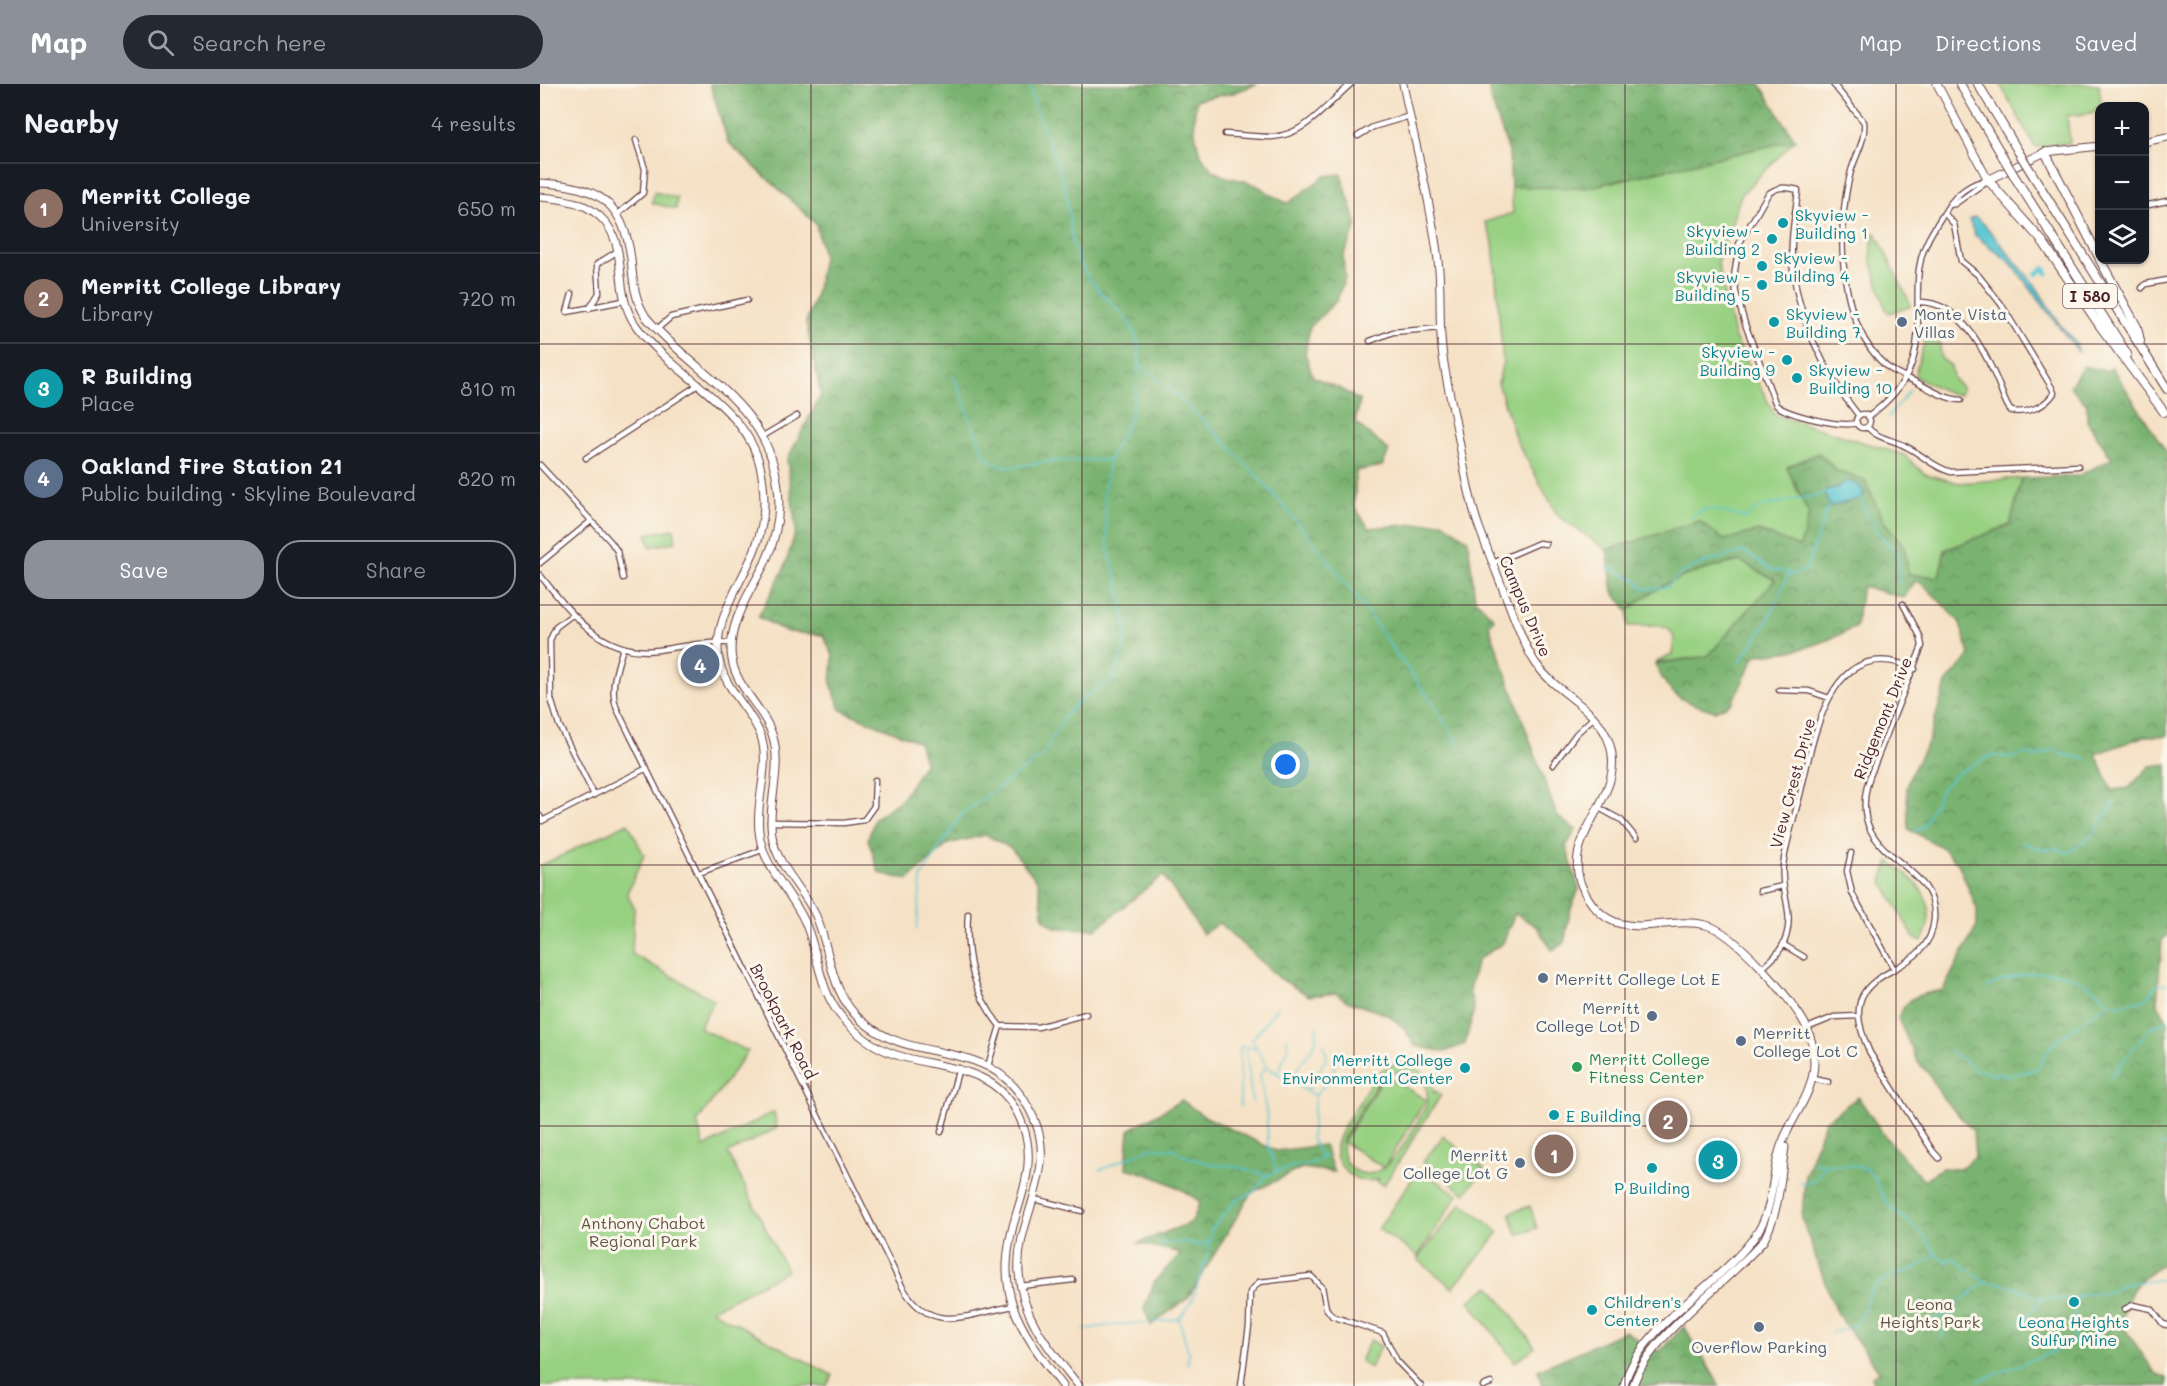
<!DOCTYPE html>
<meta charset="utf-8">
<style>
:root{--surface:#171b24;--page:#242831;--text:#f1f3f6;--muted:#9ea1a6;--line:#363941;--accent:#8c9099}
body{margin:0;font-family:Mali,sans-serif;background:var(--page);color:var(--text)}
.controls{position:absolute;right:18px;top:18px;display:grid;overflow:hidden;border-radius:12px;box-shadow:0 2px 4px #0004}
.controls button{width:54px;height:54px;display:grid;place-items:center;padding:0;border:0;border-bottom:2px solid var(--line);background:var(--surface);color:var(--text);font:30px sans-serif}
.you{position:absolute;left:746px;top:681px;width:21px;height:21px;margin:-15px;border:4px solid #fff;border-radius:50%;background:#1a73e8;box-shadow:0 0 0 9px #1a73e833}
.badge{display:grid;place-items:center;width:39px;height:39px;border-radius:50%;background:var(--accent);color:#fff;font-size:20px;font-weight:700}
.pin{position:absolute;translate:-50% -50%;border:3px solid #fff;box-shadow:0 2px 6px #0006}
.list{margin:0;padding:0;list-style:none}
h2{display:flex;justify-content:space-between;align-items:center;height:78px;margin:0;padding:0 24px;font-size:26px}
h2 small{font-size:20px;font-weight:400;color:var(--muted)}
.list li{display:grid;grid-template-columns:39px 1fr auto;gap:18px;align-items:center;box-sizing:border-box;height:90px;padding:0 24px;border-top:2px solid var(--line)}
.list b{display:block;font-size:22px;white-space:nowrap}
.list p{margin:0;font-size:20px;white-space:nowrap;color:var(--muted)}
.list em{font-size:20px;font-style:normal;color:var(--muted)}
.actions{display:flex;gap:12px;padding:18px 24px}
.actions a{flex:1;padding:14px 0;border:2px solid var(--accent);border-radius:24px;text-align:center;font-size:21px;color:var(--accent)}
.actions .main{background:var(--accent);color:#fff}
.icon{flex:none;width:33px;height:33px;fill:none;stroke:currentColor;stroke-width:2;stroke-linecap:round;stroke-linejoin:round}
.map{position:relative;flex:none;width:1627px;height:1302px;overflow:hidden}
header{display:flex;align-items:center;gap:36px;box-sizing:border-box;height:84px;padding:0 30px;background:var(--accent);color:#fff}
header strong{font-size:28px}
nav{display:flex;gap:33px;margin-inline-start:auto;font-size:21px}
.search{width:420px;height:54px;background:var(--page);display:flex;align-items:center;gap:15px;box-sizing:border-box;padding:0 21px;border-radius:33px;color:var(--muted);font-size:22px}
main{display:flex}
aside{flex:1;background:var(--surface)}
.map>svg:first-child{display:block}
.green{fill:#99d183;stroke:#727857;stroke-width:1.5;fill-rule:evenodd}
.forest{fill:url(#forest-crowns);stroke:#62694e;stroke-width:1.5}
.water{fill:#5bc7d3;stroke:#52737f;stroke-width:1.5}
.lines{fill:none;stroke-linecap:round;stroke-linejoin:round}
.stream{stroke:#5bc7d3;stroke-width:1.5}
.canal{stroke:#5bc7d3;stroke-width:5}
.street-casing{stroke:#643c42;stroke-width:7}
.secondary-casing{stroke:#643c42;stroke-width:9}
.highway-casing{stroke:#643c42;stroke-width:10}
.street{stroke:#fff;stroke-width:4.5}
.secondary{stroke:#fff;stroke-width:7}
.highway{stroke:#fff;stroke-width:8}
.highway-bridge-casing{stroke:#643c42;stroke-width:10;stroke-linecap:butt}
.highway-bridge{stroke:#fff;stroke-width:8}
.grid{fill:none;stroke:#4a1f2b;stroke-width:1.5;stroke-opacity:0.55}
.culture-dot{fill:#0f9aa8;stroke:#fbf7ec;stroke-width:2}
.service-dot{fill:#5c6f8a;stroke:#fbf7ec;stroke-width:2}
.leisure-dot{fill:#2e9e5b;stroke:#fbf7ec;stroke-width:2}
.labels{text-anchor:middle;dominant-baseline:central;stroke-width:6;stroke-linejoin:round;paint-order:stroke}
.shield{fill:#fbf7ec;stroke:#7f6065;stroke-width:1.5}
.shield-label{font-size:15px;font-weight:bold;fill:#4a1f2b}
.culture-label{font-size:16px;fill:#0d838f;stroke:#fbf7ec;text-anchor:start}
.service-label{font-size:16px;fill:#4e5e75;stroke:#fbf7ec;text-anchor:start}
.street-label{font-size:16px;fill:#4a1f2b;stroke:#fbf7ec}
.leisure-label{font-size:16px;fill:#27864d;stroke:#fbf7ec;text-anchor:start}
.park-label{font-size:16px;fill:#625445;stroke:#fbf7ec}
</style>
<header>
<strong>Map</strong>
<div class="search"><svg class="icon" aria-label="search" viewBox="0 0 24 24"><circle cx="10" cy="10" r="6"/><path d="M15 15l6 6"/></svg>Search here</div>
<nav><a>Map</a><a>Directions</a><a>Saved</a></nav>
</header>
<main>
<aside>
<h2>Nearby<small>4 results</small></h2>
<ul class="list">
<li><span class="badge" style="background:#8d6e63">1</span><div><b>Merritt College</b><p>University</p></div><em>650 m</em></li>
<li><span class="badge" style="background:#8d6e63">2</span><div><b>Merritt College Library</b><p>Library</p></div><em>720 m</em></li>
<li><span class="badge" style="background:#0f9aa8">3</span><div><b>R Building</b><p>Place</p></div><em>810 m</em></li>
<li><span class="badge" style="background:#5c6f8a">4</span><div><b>Oakland Fire Station 21</b><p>Public building · Skyline Boulevard</p></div><em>820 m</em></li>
</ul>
<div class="actions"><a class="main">Save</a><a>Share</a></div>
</aside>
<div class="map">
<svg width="1627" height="1302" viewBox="0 0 1627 1302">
<defs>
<pattern id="forest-crowns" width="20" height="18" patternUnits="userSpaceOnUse" patternTransform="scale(1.5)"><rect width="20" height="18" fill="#7ab371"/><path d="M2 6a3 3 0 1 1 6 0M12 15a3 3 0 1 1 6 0" fill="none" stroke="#66915d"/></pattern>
</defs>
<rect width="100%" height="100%" fill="#fbf7ec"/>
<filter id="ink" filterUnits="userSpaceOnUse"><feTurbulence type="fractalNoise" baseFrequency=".0167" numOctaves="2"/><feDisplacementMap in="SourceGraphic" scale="12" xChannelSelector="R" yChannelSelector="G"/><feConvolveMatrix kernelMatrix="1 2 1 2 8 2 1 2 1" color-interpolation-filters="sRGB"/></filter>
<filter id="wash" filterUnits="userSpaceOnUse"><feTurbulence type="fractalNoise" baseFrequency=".008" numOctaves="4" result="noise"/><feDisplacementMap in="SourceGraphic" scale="24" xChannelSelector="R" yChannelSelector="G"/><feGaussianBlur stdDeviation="1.35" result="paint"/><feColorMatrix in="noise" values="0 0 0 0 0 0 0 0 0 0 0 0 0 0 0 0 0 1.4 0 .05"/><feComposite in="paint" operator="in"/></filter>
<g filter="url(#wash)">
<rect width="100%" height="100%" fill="#f5e1c5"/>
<path class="green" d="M1460 0H1559L1561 20 1552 29 1527 32 1530 59 1495 63Z
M1255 56 1201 111 1178 180 1194 252 1235 331 1364 371 1385 390 1419 399 1482 394 1470 441 1405 466 1399 493 1368 490 1365 463 1344 438 1325 397 1297 387 1247 384 1269 431 1260 464 1219 447 1184 456 1159 437 1067 466 1018 432 976 356 958 299 963 279 953 158 945 138 973 129 971 101 1045 104Z
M114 108 137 114 136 125 112 119Z
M1336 149 1369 217 1370 223 1349 229 1345 224 1331 176 1333 150Z
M1385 256 1400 259 1401 274 1411 282 1413 294 1422 304 1420 310H1411L1377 294 1375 289Z
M134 445 136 458 110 463 107 450Z
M1200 477 1235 496 1168 572 1115 579 1132 571 1134 554 1130 546 1121 542H1088V527C1119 497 1158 486 1200 477Z
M88 739 104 771 87 809 94 824 92 870 174 916 159 944 208 967 157 1038 164 1063 234 1028 237 1044 188 1069 247 1187 171 1226 292 1291 287 1302H0V782Z
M1349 777C1379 799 1401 817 1382 857L1374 854 1342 797Z
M863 980C880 983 890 991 894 1009L896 1007 901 1011 844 1101 838 1098 839 1095C829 1098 818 1097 809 1090 780 1068 806 1039 820 1017 826 1007 831 994 841 987 847 981 854 980 863 980ZM865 986C883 991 891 1005 886 1022 872 1048 838 1119 805 1077L802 1067 803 1055 840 995 844 992 803 1058 844 1084 886 1016 845 991Z
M903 1052 944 1085 925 1110 883 1078Z
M879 1085 918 1111 878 1172 838 1145Z
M922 1119 959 1148 913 1204 877 1175Z
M990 1122 997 1144 977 1151 970 1129Z
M950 1202 995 1263 975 1278 929 1217Z
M830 1256 841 1262 830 1284 820 1277Z"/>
<path class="forest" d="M170 0H717L693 9 656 16C652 44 654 80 684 92 694 96 707 96 716 101 728 107 735 115 748 119L785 92 801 90 817 141 803 173 805 194 797 216 770 243 765 269 773 293 801 305 820 317 815 338 849 367 842 382 816 387 814 422 829 444 903 438 928 456 935 515 954 534 949 542 1017 732 1036 746 1026 762 1039 805 1030 827 1024 860 1012 866 997 843 975 829 963 859 937 876 929 906 934 925 925 960 905 968 875 962 865 945 848 931 807 917 796 909 769 912 739 894 679 839 663 850 623 791 556 845 516 844 504 835 498 798 471 764 446 751 408 760 368 796 339 789 328 755 335 734 362 715 385 678 379 658 301 626 291 600 293 572 283 551 247 548 218 533 244 485 256 446 247 376 281 311 266 238 276 210 283 173 276 140 188 58Z
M948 0H1220L1255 56 1045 104 971 103 969 68 950 13Z
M1543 282 1567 287 1572 283 1627 369V652H1605L1556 670 1572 706 1589 704 1610 682 1627 680V852L1622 856 1617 919 1627 936V1177C1596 1196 1590 1203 1581 1239L1615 1289 1627 1294V1302H1334L1331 1294 1339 1287 1296 1228 1262 1136 1265 1092 1285 1037 1318 1013 1346 1054 1384 1097 1402 1084 1419 1085 1435 1073 1433 1047 1402 1013 1389 990 1377 977 1358 934C1368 911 1380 910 1403 906L1437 841V825L1418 779 1400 762 1368 745 1367 704 1371 690 1388 658 1406 599 1430 571 1419 537 1387 504 1376 496 1364 514 1322 502 1316 543C1280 561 1257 569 1216 571L1192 619 1175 627C1140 616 1131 615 1115 580L1168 572 1235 496 1200 477C1158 486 1119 497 1088 527L1073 508 1067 466 1159 437 1184 456 1219 447 1260 463 1269 431 1247 383 1279 369 1297 387 1325 397 1344 438 1365 463 1368 490 1399 493 1405 466 1470 441 1482 394 1538 392 1572 375 1547 337V321L1530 302Z
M642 1016 662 1031 736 1067 784 1061 794 1088 762 1084 711 1109 648 1214 611 1241 604 1224 615 1197 641 1169 598 1159 652 1138 660 1118C638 1101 613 1091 586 1084L589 1046Z
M1144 1242 1180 1302H1002L998 1286 1085 1247 1119 1268Z"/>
<path class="water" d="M1435 133 1444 140 1495 201 1520 241 1536 259 1539 269 1472 180 1435 151 1429 136Z
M1306 397 1316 399 1324 407 1321 414 1289 423 1285 409 1287 405 1296 404Z"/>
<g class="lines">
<path class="stream" d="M489 0C497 36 515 68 525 103 531 127 528 153 538 175 559 225 610 226 597 295
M601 281 621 298
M414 292 445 372 458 381 472 383 513 377 568 376
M626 303C713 378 785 468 851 562 875 596 901 627 920 665
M1348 333 1370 306
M1320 414 1337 448 1358 470 1360 500
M1151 434C1168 415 1187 432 1206 434L1219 423 1287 409
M1067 483 1094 495 1105 505 1128 503C1143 480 1179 476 1203 467L1231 485 1250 489
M1199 579 1226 540 1248 492 1266 486 1288 423
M1375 748 1383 743 1402 704 1419 688 1452 671 1470 674 1487 669 1496 673 1513 666 1525 671 1546 675
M1481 758 1503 766 1516 764 1528 769 1553 750 1575 718
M377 845 381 793 422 730 504 670 524 633 538 618 572 595 577 584 585 559 586 544 578 497 568 466 564 408 569 376 591 332 596 302
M1447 904C1455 897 1462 898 1472 894 1514 882 1539 889 1570 919
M738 922 712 956 727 983 775 1012 771 1054 781 1073
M706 963 712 1018
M1409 966 1436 986H1442L1452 991 1459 989 1469 992C1478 987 1487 990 1496 985 1503 981 1504 972 1508 966 1515 957 1562 921 1572 919 1576 918 1581 922 1585 922L1588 918 1605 916 1616 902 1627 900
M726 983 720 991 727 1034 728 1062 737 1087
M737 989 748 965 747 954
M1569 995 1609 945 1627 936
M753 997C757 974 780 967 777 942
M768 1006 787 973 784 960
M775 1012 794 989 795 975
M700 1022V963L717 964
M1621 1062 1627 1060
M1274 1078C1289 1085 1307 1077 1324 1084 1339 1090 1339 1112 1349 1122 1359 1130 1371 1139 1380 1148 1393 1161 1390 1168 1406 1178L1413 1174 1445 1198 1462 1200 1487 1208 1491 1212 1514 1215H1533L1546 1209 1569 1208 1584 1200 1627 1195
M560 1086 611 1064 634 1065 644 1072 678 1082 688 1081 727 1091 750 1083 767 1081 786 1072
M1259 1098 1263 1100 1273 1097 1287 1081
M619 1160 648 1158 660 1162 665 1158 670 1159
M1390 1236 1411 1229
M1479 1240 1496 1222 1501 1212
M543 1246C574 1238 606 1241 638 1235
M1291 1249 1317 1241 1331 1207 1343 1195 1377 1184 1394 1171
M1401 1254 1407 1241 1411 1239 1415 1222 1444 1199
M647 1281 649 1270 639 1235 652 1217 666 1176 672 1145 696 1116 713 1109 727 1091
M1438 1297 1532 1260 1535 1254 1532 1240 1537 1214"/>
<path class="canal" d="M1496 190 1504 184 1507 189"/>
</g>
</g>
<g filter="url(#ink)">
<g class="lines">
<g class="street-casing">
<path id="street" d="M1293 0 1324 38C1326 58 1314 73 1310 91 1296 147 1298 240 1346 282 1355 289 1368 294 1378 299 1391 306 1406 315 1421 316
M685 50C701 51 717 53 732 53 766 51 787 20 811 0
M818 52 833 43 870 32
M1409 121 1415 120 1447 97
M1604 122 1627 117
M78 130 103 109 105 85 96 56
M1602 204 1606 200 1627 196
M32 210 27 228 83 217
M1378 218C1420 216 1445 267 1459 301 1463 310 1465 320 1471 327 1487 330 1505 323 1514 309L1512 304 1461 220 1438 191 1421 177 1414 140 1404 129
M49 225 59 209 57 180 78 167
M117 245 131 233 207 216
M830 257 853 248 901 244
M1316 337a7 7 0 1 1 14 0a7 7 0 1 1-14 0Z
M1328 333C1348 318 1365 301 1373 276 1382 245 1375 216 1379 185 1382 161 1395 143 1408 123 1416 110 1432 98 1448 96
M1317 339C1302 344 1248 331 1236 321L1205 240 1196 209 1194 193 1199 160 1228 110C1238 102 1245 103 1258 106 1256 129 1250 152 1252 175 1256 231 1284 289 1319 332
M1327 343C1338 355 1351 355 1365 362 1382 370 1392 383 1411 388L1538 382
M223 352 257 332
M46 374 158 301
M0 381 71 458 77 467 83 494
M0 479 51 437
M953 479 999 459 1006 460
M0 491C31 529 62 573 118 566 145 562 163 558 191 559
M1363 520 1380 552 1382 562 1330 692C1301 778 1399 773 1394 835 1389 903 1285 873 1330 969L1392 1066 1399 1074
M32 531 16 543 10 556 11 615 19 641 54 711
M83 564C77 584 69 604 77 625L363 1204C392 1252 428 1230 473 1222
M1239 606 1269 607 1289 614
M1013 681 1036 650 1054 633
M1059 724 1081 736 1096 754
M0 732 2 737 107 684
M230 738 304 739 324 736 334 722 335 696
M1311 769 1307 787 1312 809 1354 885
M159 789 222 766
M1220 807 1243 802
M428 830C425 872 433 909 460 942L448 982
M1244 861 1264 873
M1221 885C1233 875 1244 865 1247 849 1253 826 1240 805 1243 782 1246 758 1254 734 1260 711 1274 652 1290 546 1375 585
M460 942 498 943 546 930
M1267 944 1294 933 1318 932
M1273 995 1288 998
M401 1048 419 984
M494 1115 542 1127
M480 1202 533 1196
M1585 1225 1593 1221 1612 1225 1623 1240 1627 1241
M701 1302 709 1242 710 1208 719 1198 771 1192 782 1203 786 1224 792 1232 843 1249 857 1277 881 1302
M943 1302 951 1299"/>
</g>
<g class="secondary-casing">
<path id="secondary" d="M863 0C875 61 893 125 899 186 901 212 899 239 902 265 905 294 913 322 918 351 924 381 928 413 939 443 950 473 962 502 973 531 980 548 986 566 997 581 1018 611 1059 624 1070 661 1087 717 1014 753 1045 809 1076 865 1122 830 1166 841 1195 848 1251 914 1265 940 1271 952 1274 965 1274 978 1274 1012 1249 1035 1240 1065 1231 1093 1234 1123 1217 1149 1183 1200 1098 1242 1084 1302
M1397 0 1448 96 1505 68 1560 62
M1604 58 1627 53
M0 99C56 101 84 117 91 175 93 196 94 215 106 233 155 292 228 318 238 403 241 430 236 455 225 479 210 508 186 542 192 576 197 607 230 628 235 662 241 699 221 736 238 771 248 793 266 810 276 832 292 869 289 909 322 937 379 986 458 947 495 1037 517 1090 475 1136 479 1189 482 1235 512 1268 539 1302
M0 113C25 115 49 118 66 139 89 169 72 210 97 243 134 293 213 324 222 392 226 417 224 442 215 465 202 499 172 537 179 575 184 605 211 625 221 652 231 684 215 715 219 747 222 783 251 807 265 838 280 873 278 910 307 939 322 955 341 967 363 973 412 986 463 984 483 1042 494 1072 486 1099 477 1128 452 1207 476 1241 523 1302
M1093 1302C1108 1252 1188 1199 1224 1156 1240 1125 1240 1096 1245 1063"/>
</g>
<g class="highway-casing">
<path id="highway" d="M1420 0 1463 73
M1438 0 1478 67
M1505 68 1560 175
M1491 88 1627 305
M1476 95 1587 270
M1448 96 1503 158 1560 242 1624 328
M1560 176 1597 243 1600 257"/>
</g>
<use href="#street" class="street"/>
<use href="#secondary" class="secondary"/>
<use href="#highway" class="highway"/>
<g class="highway-bridge-casing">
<path id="highway-bridge" d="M1478 67 1491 88
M1463 73 1476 95"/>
</g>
<use href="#highway-bridge" class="highway-bridge"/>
</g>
</g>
<path class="grid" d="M271 0V1302M542 0V1302M814 0V1302M1085 0V1302M1356 0V1302M0 260H1627M0 521H1627M0 781H1627M0 1042H1627"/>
<g class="culture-dot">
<circle cx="1243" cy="139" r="6"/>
<circle cx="1232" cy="155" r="6"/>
<circle cx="1222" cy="182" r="6"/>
<circle cx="1222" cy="201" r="6"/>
<circle cx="1234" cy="238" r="6"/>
<circle cx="1247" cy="276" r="6"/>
<circle cx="1257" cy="294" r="6"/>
<circle cx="925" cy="984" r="6"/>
<circle cx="1014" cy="1031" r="6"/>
<circle cx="1112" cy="1084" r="6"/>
<circle cx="1534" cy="1218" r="6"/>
<circle cx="1052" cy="1226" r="6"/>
</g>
<g class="service-dot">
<circle cx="1362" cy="238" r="6"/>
<circle cx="1003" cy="894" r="6"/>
<circle cx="1112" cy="932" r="6"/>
<circle cx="1201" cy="957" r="6"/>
<circle cx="980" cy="1079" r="6"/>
<circle cx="1219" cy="1243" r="6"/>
</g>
<circle class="leisure-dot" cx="1037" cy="983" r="6"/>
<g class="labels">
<rect class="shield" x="1523" y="200" width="54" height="24" rx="4.5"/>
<g class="shield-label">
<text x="1550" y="212">I 580</text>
</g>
<g class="culture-label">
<text x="1255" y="130">Skyview -<tspan x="1255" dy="18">Building 1</tspan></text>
<text x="1220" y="146" text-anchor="end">Skyview -<tspan x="1220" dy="18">Building 2</tspan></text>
<text x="1234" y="173">Skyview -<tspan x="1234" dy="18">Building 4</tspan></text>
<text x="1210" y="192" text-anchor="end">Skyview -<tspan x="1210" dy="18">Building 5</tspan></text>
<text x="1246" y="229">Skyview -<tspan x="1246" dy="18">Building 7</tspan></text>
<text x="1235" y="267" text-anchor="end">Skyview -<tspan x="1235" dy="18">Building 9</tspan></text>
<text x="1269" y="285">Skyview -<tspan x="1269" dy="18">Building 10</tspan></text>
<text x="913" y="975" text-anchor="end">Merritt College<tspan x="913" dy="18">Environmental Center</tspan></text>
<text x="1026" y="1031">E Building</text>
<text x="1112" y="1103" text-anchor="middle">P Building</text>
<text x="1064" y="1217">Children's<tspan x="1064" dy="18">Center</tspan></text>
<text x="1534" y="1237" text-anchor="middle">Leona Heights<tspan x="1534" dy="18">Sulfur Mine</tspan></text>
</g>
<g class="service-label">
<text x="1374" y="229">Monte Vista<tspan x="1374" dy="18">Villas</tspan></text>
<text x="1015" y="894">Merritt College Lot E</text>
<text x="1100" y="923" text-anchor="end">Merritt<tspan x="1100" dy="18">College Lot D</tspan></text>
<text x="1213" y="948">Merritt<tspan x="1213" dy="18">College Lot C</tspan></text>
<text x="968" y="1070" text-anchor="end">Merritt<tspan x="968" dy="18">College Lot G</tspan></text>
<text x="1219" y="1262" text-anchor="middle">Overflow Parking</text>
</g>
<g class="street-label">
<text transform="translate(986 522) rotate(67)">Campus Drive</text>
<text transform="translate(1342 634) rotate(-68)">Ridgemont Drive</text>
<text transform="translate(1252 699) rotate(-75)">View Crest Drive</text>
<text transform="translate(244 937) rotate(63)">Brookpark Road</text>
</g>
<g class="leisure-label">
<text x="1049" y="974">Merritt College<tspan x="1049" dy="18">Fitness Center</tspan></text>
</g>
<g class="park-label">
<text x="103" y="1138">Anthony Chabot<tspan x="103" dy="18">Regional Park</tspan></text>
<text x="1390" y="1219">Leona<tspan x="1390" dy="18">Heights Park</tspan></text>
</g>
</g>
</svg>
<div class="controls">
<button>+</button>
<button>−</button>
<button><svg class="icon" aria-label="layers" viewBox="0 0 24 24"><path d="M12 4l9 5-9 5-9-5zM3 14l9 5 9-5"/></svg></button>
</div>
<div class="you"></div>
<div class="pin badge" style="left:1014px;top:1070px;background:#8d6e63">1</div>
<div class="pin badge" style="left:1128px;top:1036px;background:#8d6e63">2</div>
<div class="pin badge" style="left:1178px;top:1076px;background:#0f9aa8">3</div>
<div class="pin badge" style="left:160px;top:580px;background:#5c6f8a">4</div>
</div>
</main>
